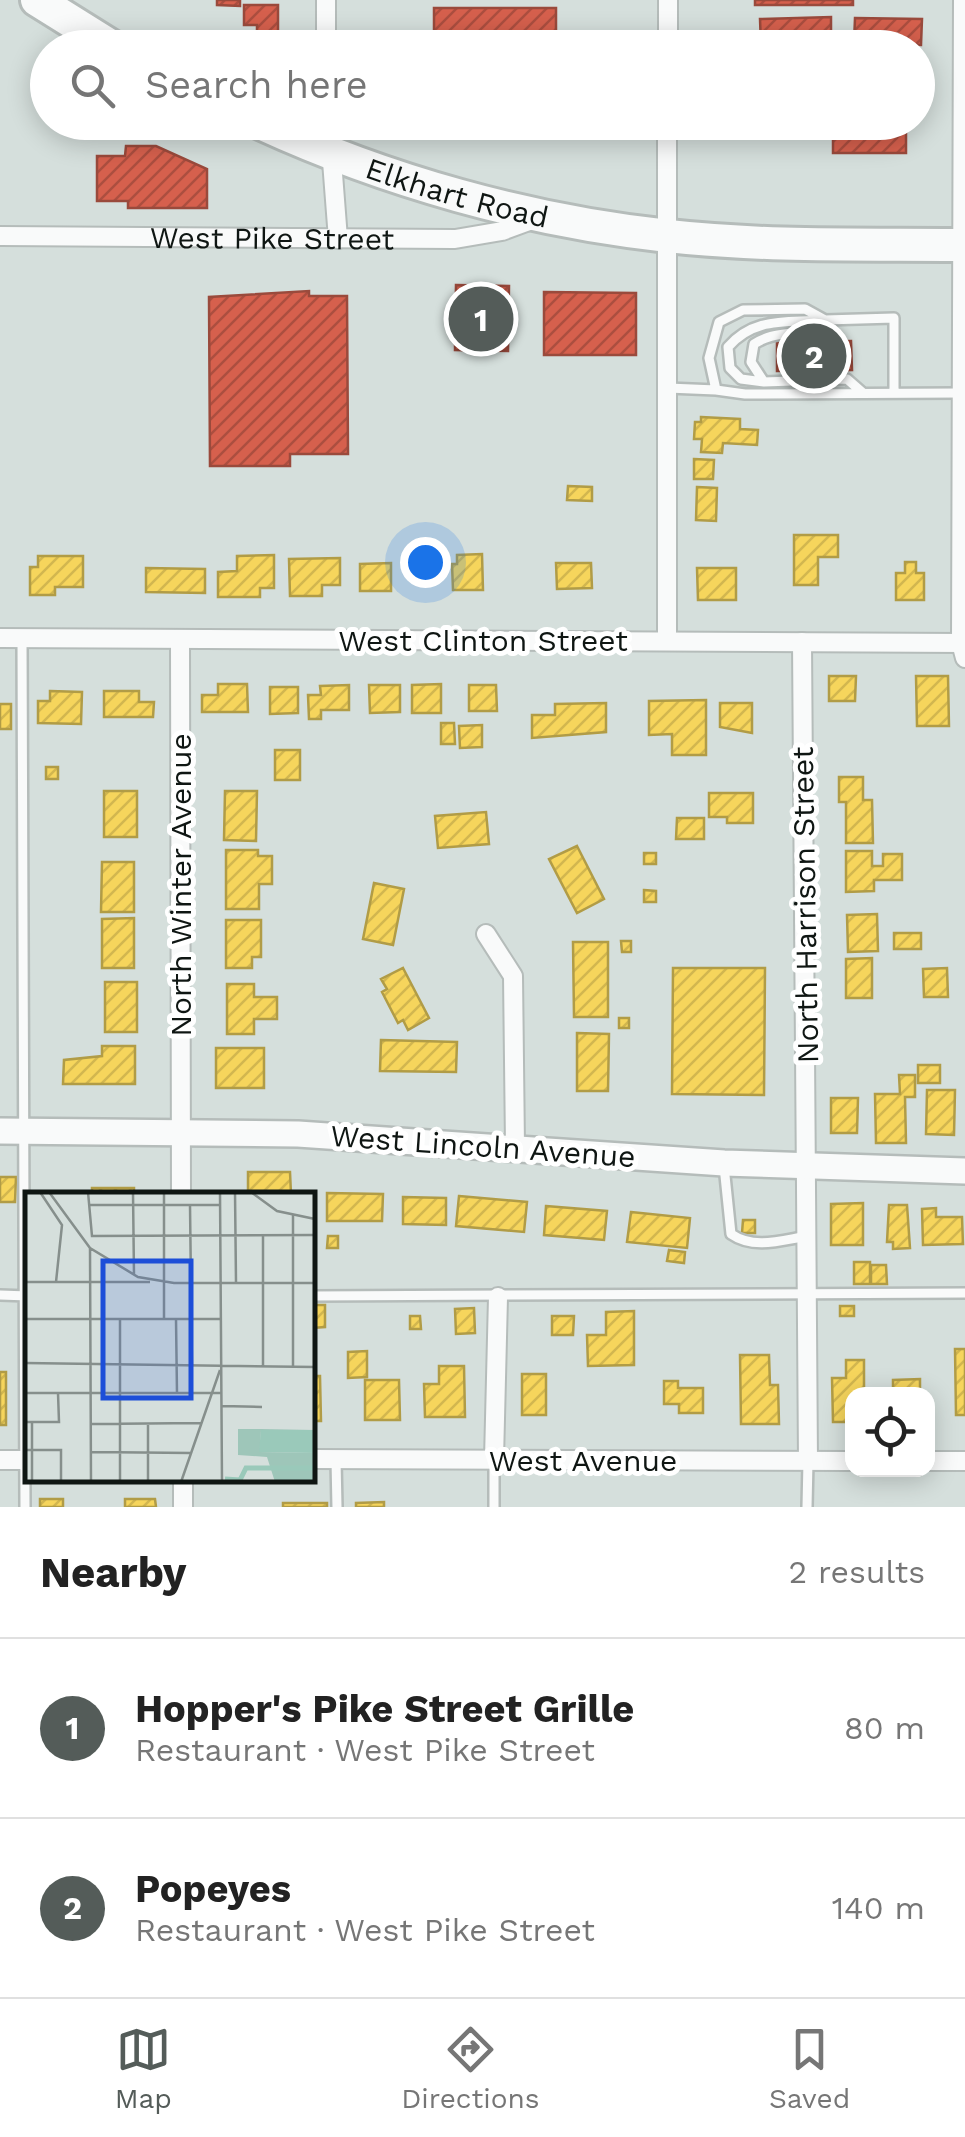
<!DOCTYPE html>
<meta charset="utf-8">
<style>
:root{--surface:#fff;--page:#f6f6f6;--text:#222;--muted:#767676;--line:#e0e0e0;--accent:#545c59}
body{margin:0;font-family:"Work Sans",sans-serif;background:var(--page);color:var(--text)}
.controls{position:absolute;right:30px;bottom:30px;display:grid;overflow:hidden;border-radius:20px;box-shadow:0 5px 25px #0003}
.controls button{width:90px;height:90px;display:grid;place-items:center;padding:0;border:0;border-bottom:2px solid var(--line);background:var(--surface);color:var(--text);font:50px sans-serif}
.you{position:absolute;left:425px;top:562px;width:35px;height:35px;margin:-25px;border:8px solid #fff;border-radius:50%;background:#1a73e8;box-shadow:0 0 0 15px #1a73e833}
.badge{display:grid;place-items:center;width:65px;height:65px;border-radius:50%;background:var(--accent);color:#fff;font-size:32px;font-weight:700}
.pin{position:absolute;translate:-50% -50%;border:5px solid #fff;box-shadow:0 2px 10px #0006}
.list{margin:0;padding:0;list-style:none}
h2{display:flex;justify-content:space-between;align-items:center;height:130px;margin:0;padding:0 40px;font-size:42px}
h2 small{font-size:32px;font-weight:400;color:var(--muted)}
.list li{display:grid;grid-template-columns:65px 1fr auto;gap:30px;align-items:center;box-sizing:border-box;height:180px;padding:0 40px;border-top:2px solid var(--line)}
.list b{display:block;font-size:38px;white-space:nowrap}
.list p{margin:0;font-size:32px;white-space:nowrap;color:var(--muted)}
.list em{font-size:32px;font-style:normal;color:var(--muted)}
.icon{flex:none;width:55px;height:55px;fill:none;stroke:currentColor;stroke-width:2;stroke-linecap:round;stroke-linejoin:round}
.map{position:relative;flex:none;width:965px;height:1507px;overflow:hidden}
.search{position:absolute;background:var(--surface);box-shadow:0 5px 25px #0003;left:30px;right:30px;top:30px;height:110px;display:flex;align-items:center;gap:25px;box-sizing:border-box;padding:0 35px;border-radius:55px;color:var(--muted);font-size:38px}
.sheet{height:490px;background:var(--surface)}
nav{display:flex;justify-content:space-around;align-items:center;box-sizing:border-box;height:140px;border-top:2px solid var(--line);background:var(--surface);font-size:28px;color:var(--muted)}
nav a{display:grid;justify-items:center;gap:5px}
nav .on{color:var(--accent)}
.map>svg:first-child{display:block}
.homes{fill:url(#homes-hatch);stroke:#b19c46;stroke-width:2.5}
.shops{fill:url(#shops-hatch);stroke:#9a4a3c;stroke-width:2.5}
.lines{fill:none;stroke-linecap:round;stroke-linejoin:round}
.lane-casing{stroke:#b5bcba;stroke-width:14}
.street-casing{stroke:#b5bcba;stroke-width:22}
.secondary-casing{stroke:#b5bcba;stroke-width:30}
.highway-casing{stroke:#b5bcba;stroke-width:38}
.lane{stroke:#f9fafa;stroke-width:9}
.street{stroke:#f9fafa;stroke-width:18}
.secondary{stroke:#f9fafa;stroke-width:25}
.highway{stroke:#f9fafa;stroke-width:32}
.labels{text-anchor:middle;dominant-baseline:central;stroke-width:10;stroke-linejoin:round;paint-order:stroke}
.street-label{font-size:30px;fill:#0f1613;stroke:#fff}
.inset-river{fill:none;stroke:#9ac9ba;stroke-width:5}
.inset-road{fill:none;stroke:#868f8c;stroke-width:2.5}
.view{fill:#1d4ed8;fill-opacity:0.15;stroke:#1d4ed8;stroke-width:5}
.inset-edge{fill:none;stroke:#0f1613;stroke-width:5}
</style>
<div class="map">
<svg width="965" height="1507" viewBox="0 0 965 1507">
<defs>
<pattern id="homes-hatch" width="6" height="6" patternUnits="userSpaceOnUse" patternTransform="scale(2.5)"><rect width="6" height="6" fill="#f6d55c"/><path d="M-1 1l2-2M0 6l6-6M5 7l2-2" fill="none" stroke="#d2b64f"/></pattern>
<pattern id="shops-hatch" width="6" height="6" patternUnits="userSpaceOnUse" patternTransform="scale(2.5)"><rect width="6" height="6" fill="#d6604d"/><path d="M-1 1l2-2M0 6l6-6M5 7l2-2" fill="none" stroke="#ac4e3f"/></pattern>
</defs>
<rect width="100%" height="100%" fill="#d5dfdc"/>
<path class="homes" d="M701 417 740 419V429L758 430 757 445 723 443 722 453 701 452 702 439H694L695 422H701Z
M694 459 714 460 713 479H694Z
M568 486 592 487V501L567 500Z
M697 487 717 488 716 521 696 520Z
M794 535H838V557H818V585H794Z
M482 554 483 590H453L452 564H457V555Z
M274 555V588H260V597H218V572L237 571V556Z
M38 556H83V587H55V595H30V567H38Z
M340 558V585H322V596H290L289 559Z
M905 562H916V573H924V600H896V573H905Z
M391 563V591H360V564Z
M556 563H591L592 588 557 589Z
M146 568 205 569V593L146 592Z
M697 568H736V600H698Z
M829 676H856L855 701H829Z
M916 676H948L949 726H917Z
M218 684H247L248 712H202V695H218Z
M441 684V713H412V685Z
M349 685V710H321V719H309L308 695H321L320 686Z
M369 685H400V712L370 713Z
M469 685H496L497 711H469Z
M270 687H298V713L270 714Z
M50 691 82 692 81 724 38 723V701H50Z
M104 691H139V702H154L153 717H104Z
M706 700V755H672V734L649 735V701Z
M606 703V732L532 738V715H555V704Z
M720 703H752V733L720 727Z
M0 704H11V729H0Z
M441 723H454L455 744H441Z
M482 725V747L460 748 459 726Z
M275 750H300V780H275Z
M46 767H58V779H46Z
M839 777H863V800H872L873 843H846V802H839Z
M104 791H137V837H104Z
M225 791H257L256 841 224 840Z
M709 793H753V823H727V817H709Z
M486 812 489 844 438 848 435 816Z
M677 818H704V839H676Z
M577 846 604 899 577 913 549 859Z
M226 850H258V856H272V884H259V909H226Z
M846 851H872V866H883V854H902V880H874V891L846 892Z
M644 853H656V864H644Z
M102 862H134V912H101Z
M374 883 404 889 393 945 363 939Z
M644 890 656 891V902H644Z
M877 914 878 951 848 952 847 915Z
M134 918V968H102V919Z
M226 920H261V957H252V968H226Z
M894 933H921V949H894Z
M621 941H631V952H622Z
M573 942H608V1017H574Z
M872 958V998H846V959Z
M403 968 429 1018 408 1030 403 1020 398 1023 382 992 387 989 381 979Z
M673 968H765L764 1095 672 1094Z
M947 968 948 997H924L923 969Z
M105 982H137V1032H105Z
M227 984H254V997H277V1019H254V1034H227Z
M619 1018H629V1028H619Z
M577 1033 609 1034 608 1091H577Z
M381 1040 457 1042 456 1072 380 1071Z
M102 1046H135V1084H63L64 1060 102 1056Z
M216 1048H264V1088H216Z
M918 1065H940V1083H918Z
M899 1075H915V1097H905L906 1143H876L875 1094H900Z
M927 1090H955L954 1135 926 1134Z
M831 1098H858L857 1133H831Z
M248 1172H290L291 1194H248Z
M0 1177H16L15 1202H0Z
M92 1188H134V1194H92Z
M327 1193 383 1194 382 1221H327Z
M459 1196 527 1202 524 1232 456 1226Z
M403 1197 446 1198V1225L403 1224Z
M863 1203V1245H831V1204Z
M889 1205H907L910 1248 893 1249V1242H887Z
M546 1206 607 1211 604 1240 544 1235Z
M936 1208V1217H962L963 1244 923 1245 922 1209Z
M631 1212 690 1218 687 1248 627 1242Z
M743 1220H755V1233H742Z
M328 1236H338V1248H327Z
M669 1250 685 1252 684 1263 667 1261Z
M854 1262H870V1284H854Z
M871 1265H886L887 1284H871Z
M312 1305H325V1327L312 1328Z
M840 1306H854V1316H840Z
M474 1308 475 1333 456 1334 455 1309Z
M634 1311V1365L588 1366 587 1335H606V1312Z
M410 1316H420L421 1329H410Z
M552 1316H574L573 1335H552Z
M955 1349H965V1415H956Z
M367 1351V1377L348 1378V1352Z
M740 1355H769L770 1385H778L779 1424H741Z
M846 1360H864V1394H852V1422H833L832 1378H846Z
M439 1366H464L465 1417H425L424 1384H439Z
M0 1372H6V1425H0Z
M522 1374H546V1415H522Z
M312 1376H320L321 1421H312Z
M920 1379V1394H893V1380Z
M365 1380H399L400 1420H365Z
M664 1381H678V1388H703V1413H679V1404H664Z
M40 1499H63V1507H40Z
M125 1499H155L156 1507H125Z
M384 1502V1507H356V1503Z
M283 1503H327V1507H283Z"/>
<path class="shops" d="M217 0H240V6L217 5Z
M755 0H853V5H755Z
M244 5H278V34H257V25H244Z
M434 8H556V48H434Z
M831 17V43L761 45 760 19Z
M855 18 922 19 921 45 854 43Z
M918 82H921L920 114H918Z
M833 122H906V153H833Z
M126 146H156L207 169V208H128V201H97V156H125Z
M456 285 509 286 508 351 455 350Z
M309 291V296H347L348 454H290V466H210L209 297Z
M544 292 636 293V355H544Z
M851 341 852 370 777 371V342Z"/>
<g class="lines">
<g class="lane-casing">
<path id="lane" d="M825 320C802 339 778 328 754 344L751 362 764 382 847 379 863 393
M764 382 741 379 730 368 728 347C754 317 785 323 822 320
M668 388 716 390
M894 393V318L825 320 805 309 743 310 719 322 709 358 716 390 745 394 960 393
M22 638 25 1507
M724 1166 731 1234C754 1250 782 1240 808 1236
M0 1295 28 1296
M312 1296 965 1293
M336 1460 337 1507
M494 1507V1459
M807 1507 808 1461"/>
</g>
<g class="street-casing">
<g id="street">
<path d="M326 0V48"/>
<path d="M963 0 961 643 965 658"/>
<path d="M668 48V0"/>
<path d="M329 122 338 239"/>
<path d="M667 122V641"/>
<path id="s1" d="M0 236 455 239 502 231 537 218"/>
<path d="M0 638 965 643"/>
<path d="M180 639 181 1194"/>
<path d="M802 642 808 1461"/>
<path d="M486 934 513 976 515 1146"/>
<path d="M312 1459 852 1461"/>
<path d="M494 1459 498 1297"/>
<path d="M0 1460H28"/>
<path d="M928 1461H965"/>
<path d="M183 1507V1480"/>
</g>
</g>
<g class="secondary-casing">
<path id="secondary" d="M0 1131 298 1134 724 1163 965 1171"/>
</g>
<g class="highway-casing">
<g id="highway">
<path d="M37 0 114 48"/>
<path id="s2" d="M258 122C386 181 528 221 668 236 766 247 867 244 965 245"/>
</g>
</g>
<use href="#lane" class="lane"/>
<use href="#street" class="street"/>
<use href="#secondary" class="secondary"/>
<use href="#highway" class="highway"/>
</g>
<g class="labels">
<g class="street-label">
<text stroke="none"><textPath href="#s2" startOffset="212">Elkhart Road</textPath></text>
<text stroke="none"><textPath href="#s1" startOffset="272">West Pike Street</textPath></text>
<text x="483" y="640">West Clinton Street</text>
<text transform="translate(180 885) rotate(-90)">North Winter Avenue</text>
<text transform="translate(805 905) rotate(-91)">North Harrison Street</text>
<text transform="translate(483 1146) rotate(4)">West Lincoln Avenue</text>
<text x="583" y="1460">West Avenue</text>
</g>
</g>
<g transform="translate(25 1192)">
<rect width="290" height="290" fill="#d5dfdc"/>
<path d="M213 237H290L236 238 235 260 290 261V290H250L242 265 213 263Z" fill="#9ec6b9"/>
<path d="M290 238V261L234 260 236 238Z" fill="#9ac9ba"/>
<path class="inset-river" d="M200 287 215 288 221 276H290"/>
<path class="inset-road" d="M15 0 37 33 31 90M24 0 65 56 113 85 149 91H290M63 0 67 44 290 43M108 0 109 83M195 0 197 290M210 0 211 90M226 0 252 19 290 27M64 13H195M165 13 167 175M268 23V175M238 44V175M65 56 66 290M0 90H125M0 127H196M139 127V0M151 127 152 202M95 128V290M0 171 290 175M0 201H197M197 214 237 215M0 230H34L33 201M67 232 176 231M0 258H36V290M66 260 166 261M7 290V230M123 290V233M156 290 195 178"/>
<path class="view" d="M78 69H166V206H78Z"/>
<rect width="290" height="290" class="inset-edge"/>
</g>
</svg>
<div class="controls">
<button><svg class="icon" aria-label="locate" viewBox="0 0 24 24"><circle cx="12" cy="12" r="6"/><path d="M12 2v4M12 18v4M2 12h4M18 12h4"/></svg></button>
</div>
<div class="you"></div>
<div class="pin badge" style="left:481px;top:319px">1</div>
<div class="pin badge" style="left:814px;top:356px">2</div>
<div class="search"><svg class="icon" aria-label="search" viewBox="0 0 24 24"><circle cx="10" cy="10" r="6"/><path d="M15 15l6 6"/></svg>Search here</div>
</div>
<section class="sheet">
<h2>Nearby<small>2 results</small></h2>
<ul class="list">
<li><span class="badge">1</span><div><b>Hopper's Pike Street Grille</b><p>Restaurant · West Pike Street</p></div><em>80 m</em></li>
<li><span class="badge">2</span><div><b>Popeyes</b><p>Restaurant · West Pike Street</p></div><em>140 m</em></li>
</ul>
</section>
<nav>
<a class="on"><svg class="icon" aria-label="map" viewBox="0 0 24 24"><path d="M3 6l6-2 6 2 6-2v14l-6 2-6-2-6 2zM9 4v14M15 6v14"/></svg>Map</a>
<a><svg class="icon" aria-label="directions" viewBox="0 0 24 24"><path d="M12 3l9 9-9 9-9-9zM9 14v-3h6M13 9l2 2-2 2"/></svg>Directions</a>
<a><svg class="icon" aria-label="saved" viewBox="0 0 24 24"><path d="M7 4h10v16l-5-4-5 4z"/></svg>Saved</a>
</nav>
